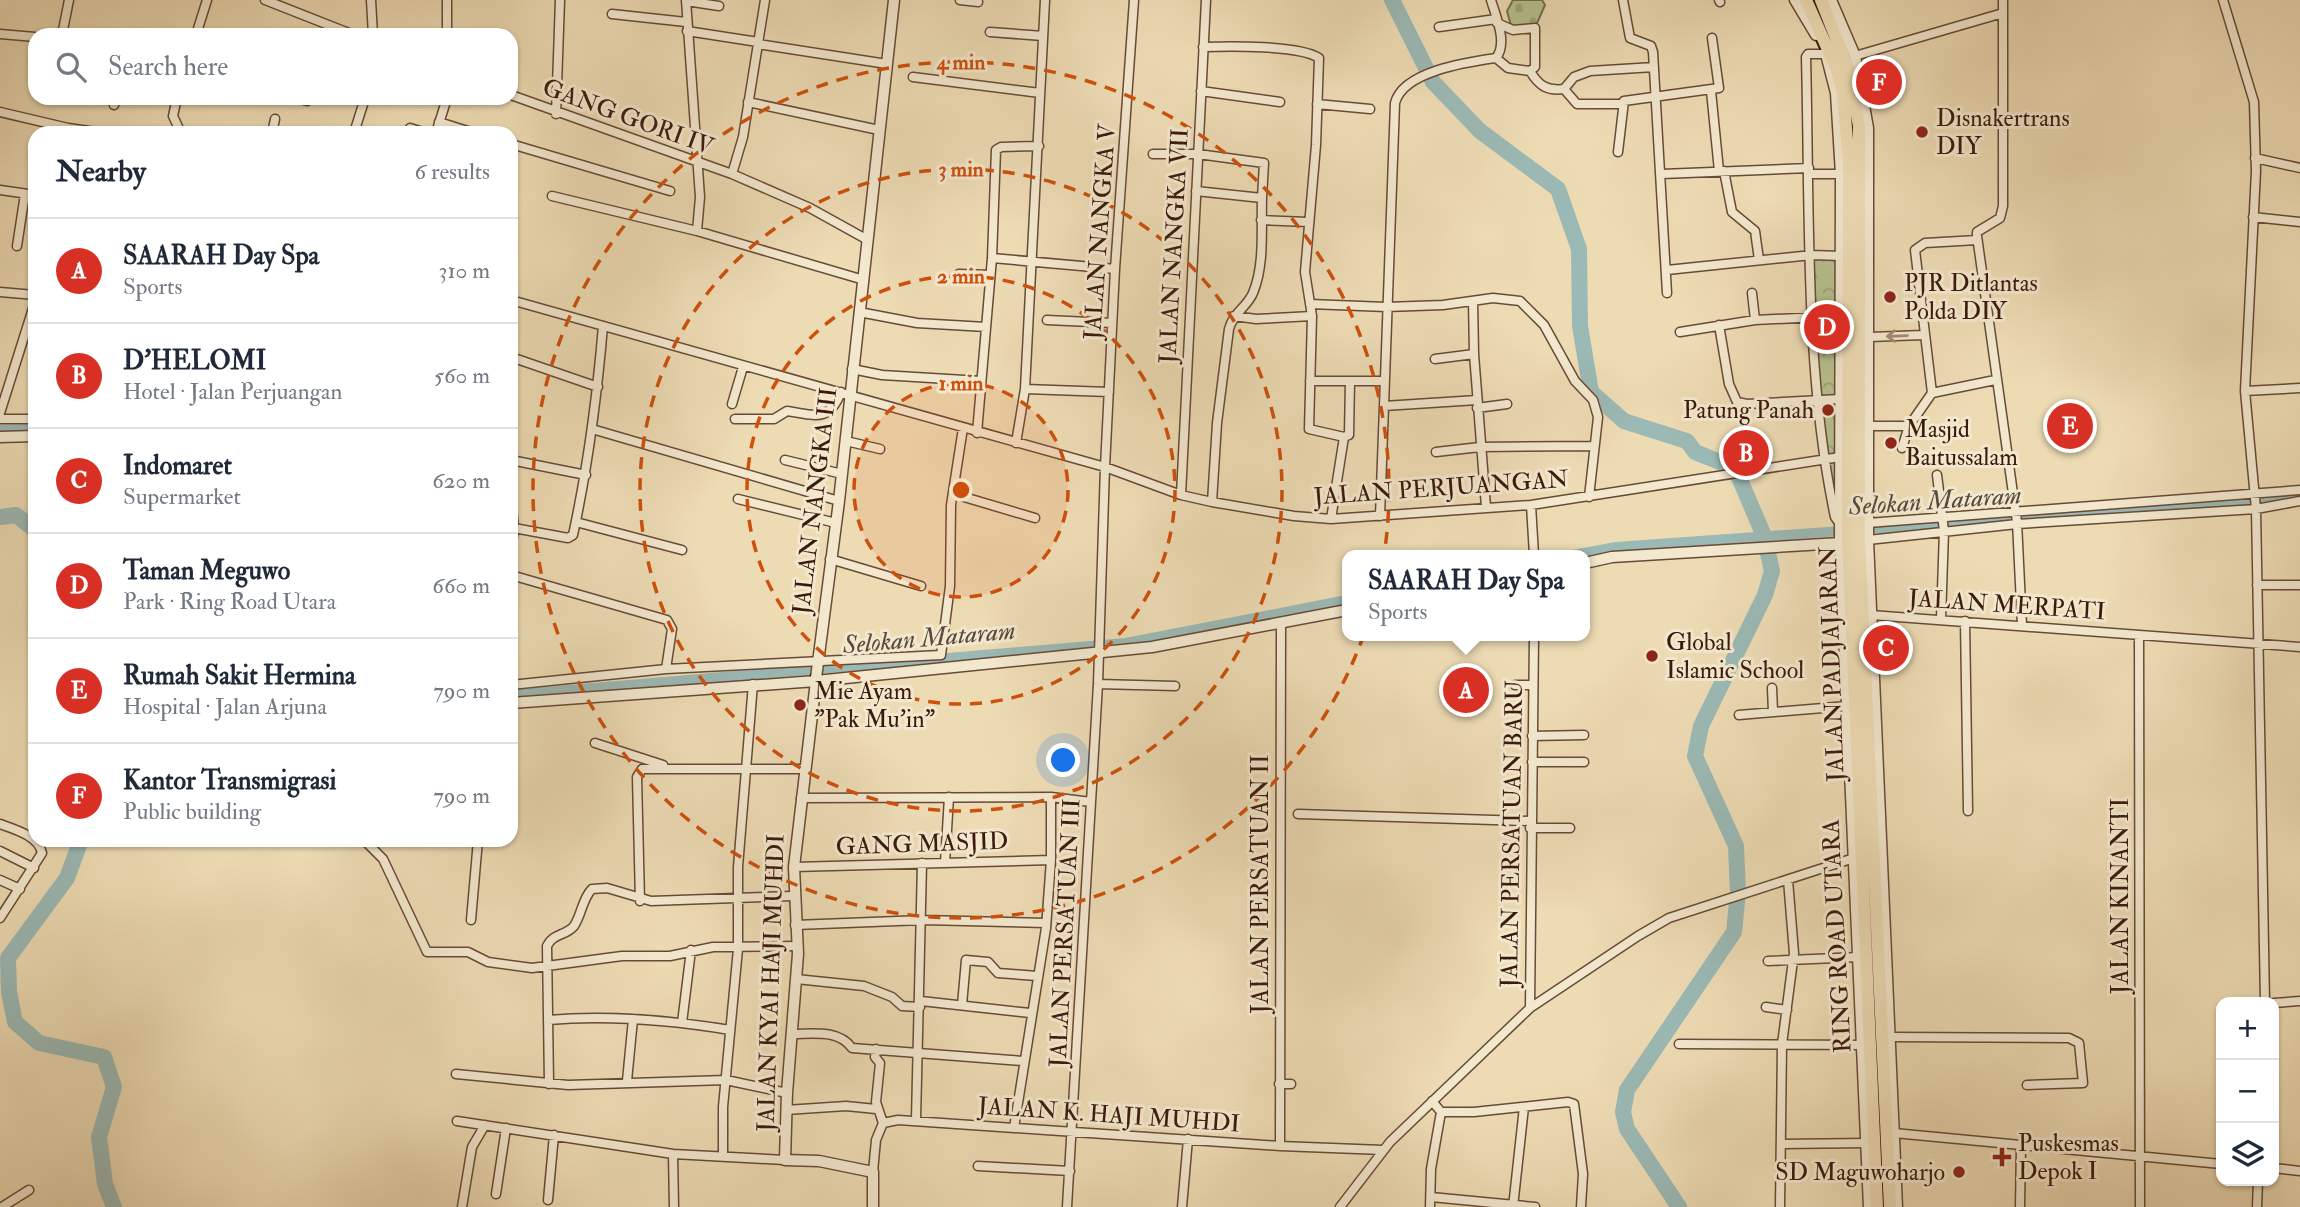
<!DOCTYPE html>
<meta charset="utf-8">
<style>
:root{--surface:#fff;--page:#f2f2f3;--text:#1f2937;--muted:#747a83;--line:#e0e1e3;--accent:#d93025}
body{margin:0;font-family:"IM FELL Double Pica",serif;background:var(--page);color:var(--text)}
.controls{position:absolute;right:21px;bottom:21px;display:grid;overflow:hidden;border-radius:14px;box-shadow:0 2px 5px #0004}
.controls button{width:63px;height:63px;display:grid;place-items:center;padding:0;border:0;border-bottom:2px solid var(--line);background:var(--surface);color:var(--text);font:35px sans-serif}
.you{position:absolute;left:1064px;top:761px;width:24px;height:24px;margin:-18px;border:5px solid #fff;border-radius:50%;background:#1a73e8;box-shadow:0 0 0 10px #1a73e833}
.badge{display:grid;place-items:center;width:46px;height:46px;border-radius:50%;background:var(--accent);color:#fff;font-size:23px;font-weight:700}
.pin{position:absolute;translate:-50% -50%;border:4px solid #fff;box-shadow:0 2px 7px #0006}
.popup{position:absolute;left:1342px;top:550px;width:248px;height:91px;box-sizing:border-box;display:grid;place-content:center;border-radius:14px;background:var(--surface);filter:drop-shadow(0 2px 5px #0005);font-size:23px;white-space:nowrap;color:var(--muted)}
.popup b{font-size:26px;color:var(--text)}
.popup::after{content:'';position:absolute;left:50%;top:100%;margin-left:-14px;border:14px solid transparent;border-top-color:var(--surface)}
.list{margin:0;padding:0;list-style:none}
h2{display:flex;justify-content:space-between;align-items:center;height:91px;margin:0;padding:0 28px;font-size:30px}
h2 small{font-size:23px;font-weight:400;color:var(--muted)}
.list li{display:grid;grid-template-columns:46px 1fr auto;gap:21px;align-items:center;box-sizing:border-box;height:105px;padding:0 28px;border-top:2px solid var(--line)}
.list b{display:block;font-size:26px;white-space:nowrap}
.list p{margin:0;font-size:23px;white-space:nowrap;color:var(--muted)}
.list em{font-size:23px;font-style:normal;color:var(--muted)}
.icon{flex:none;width:38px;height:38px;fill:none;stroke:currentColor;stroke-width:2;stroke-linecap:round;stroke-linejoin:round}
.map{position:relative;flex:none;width:2300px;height:1207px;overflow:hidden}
.search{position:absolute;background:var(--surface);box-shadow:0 2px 5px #0004;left:28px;top:28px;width:490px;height:77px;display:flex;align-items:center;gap:18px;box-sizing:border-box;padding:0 24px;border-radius:21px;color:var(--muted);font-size:26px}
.panel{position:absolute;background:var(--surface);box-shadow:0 2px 5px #0004;left:28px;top:126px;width:490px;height:721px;border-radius:21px}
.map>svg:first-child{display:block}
.forest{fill:url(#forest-crowns);stroke:#786e4e;stroke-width:2}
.cemetery{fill:url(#cemetery-stones);stroke:#786e4e;stroke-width:2}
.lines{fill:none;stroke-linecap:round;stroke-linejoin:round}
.canal{stroke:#9bb9b5;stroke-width:10}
.river{stroke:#9bb9b5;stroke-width:16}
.minor-casing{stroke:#684a37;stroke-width:11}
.tertiary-casing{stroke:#684a37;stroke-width:13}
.secondary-casing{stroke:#3b1a0d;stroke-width:14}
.trunk-casing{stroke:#3b1a0d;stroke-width:16}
.minor{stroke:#f3e8ce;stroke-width:8}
.tertiary{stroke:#f3e8ce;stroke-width:10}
.secondary{stroke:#f3e8ce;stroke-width:10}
.trunk{stroke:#eddbb4;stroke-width:12}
.oneway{stroke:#a08b77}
.ring{fill:none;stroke:#ce500c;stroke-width:3.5;stroke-dasharray:12 9}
.poi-dot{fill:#8f2418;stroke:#f3e8ce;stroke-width:2.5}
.labels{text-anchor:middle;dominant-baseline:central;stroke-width:6;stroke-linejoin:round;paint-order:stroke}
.street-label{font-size:24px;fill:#3b1a0d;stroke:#f3e8ce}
.poi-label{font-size:24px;fill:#3b1a0d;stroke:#f3e8ce;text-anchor:start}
.water-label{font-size:26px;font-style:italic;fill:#584a3f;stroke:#f3e8ce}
.centre{fill:#ce500c;stroke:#f3e8ce;stroke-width:3.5}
.ring-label{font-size:21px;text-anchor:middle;font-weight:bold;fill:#ce500c;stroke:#f3e8ce;stroke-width:6;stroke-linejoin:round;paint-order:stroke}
</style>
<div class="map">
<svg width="2300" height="1207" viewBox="0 0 2300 1207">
<defs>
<pattern id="forest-crowns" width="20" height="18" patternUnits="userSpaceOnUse" patternTransform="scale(1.75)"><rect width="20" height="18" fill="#b6c18f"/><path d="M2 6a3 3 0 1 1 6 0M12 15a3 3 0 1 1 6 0" fill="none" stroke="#9da57a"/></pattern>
<pattern id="cemetery-stones" width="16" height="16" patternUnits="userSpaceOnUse" patternTransform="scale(1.75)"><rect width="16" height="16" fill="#b6c18f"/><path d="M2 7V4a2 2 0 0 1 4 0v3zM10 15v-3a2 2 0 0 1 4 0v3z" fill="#9da57a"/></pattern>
</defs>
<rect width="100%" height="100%" fill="#eddbb4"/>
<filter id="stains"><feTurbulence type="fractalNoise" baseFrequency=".00286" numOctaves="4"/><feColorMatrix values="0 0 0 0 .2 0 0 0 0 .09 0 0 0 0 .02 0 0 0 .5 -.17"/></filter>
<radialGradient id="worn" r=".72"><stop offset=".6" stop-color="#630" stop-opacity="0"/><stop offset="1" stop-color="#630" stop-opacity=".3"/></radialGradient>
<path class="forest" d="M1812 255 1841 256 1840 524 1823 460Z"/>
<path class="cemetery" d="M1513 0H1542L1545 5 1535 28 1512 29 1507 11Z"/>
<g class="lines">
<path class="canal" d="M0 430 35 429
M1573 555 1616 547 2249 502 2300 495
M511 695 1126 643 1347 600"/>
<path class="river" d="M1392 0 1433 82 1480 131 1558 189 1579 249 1580 326 1591 392 1624 421 1687 441 1695 452 1735 468 1764 536 1772 571 1765 595 1701 726 1695 756 1736 846 1738 892 1734 932 1627 1090 1623 1112 1627 1129 1679 1207
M0 517 16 515 35 530
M81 840 67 878 8 958 9 992 15 1022 39 1043 104 1057 114 1087 99 1137 105 1184 114 1207"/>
<g class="minor-casing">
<path id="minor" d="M265 0 354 35
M371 0 373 35
M686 0 700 197 697 231
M960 0 978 2
M1623 0 1630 38 1651 46 1653 52 1667 293
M1719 0 1720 2
M2003 0V206L2000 218 1977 232V236L2017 522 2022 625
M2223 0 2254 102 2256 171 2245 391 2256 509 2265 1002
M686 1 719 6
M612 14 686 22
M1439 27 1496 19
M687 31 758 42
M990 32 1043 36
M0 34 35 37
M62 35 69 0
M196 35 207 0
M447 35V0
M758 44 887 64
M1203 47C1228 46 1300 45 1319 58L1316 145 1305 272 1312 316 1309 429 1344 437 1349 435 1350 381
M1825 54H1808L1806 57C1810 209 1804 370 1835 517L1840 524
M1855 56 2003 13
M1496 58 1508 68 1530 71 1535 67V28L1513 30 1497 23
M1530 71C1539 86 1547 91 1564 89L1574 77 1590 71 1654 67
M913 77 1040 93
M1564 89 1577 104H1622
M1201 91 1280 102
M1711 91 1719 171
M511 95 732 174 810 208 866 239
M177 98 173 116 181 133
M296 98 307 101 310 98
M748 102 879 130
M1317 104 1370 109
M114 105 116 98
M0 112 68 128 67 133
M556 114 560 0
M439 122 474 133
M68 128 103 133
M410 128 426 133
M272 133 275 119
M354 133 365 98
M436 133 447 98
M511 144 670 191
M1618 152 1624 101 1719 88 1712 38
M1153 154H1198L1264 163 1262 198 1196 191
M2255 158 2300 168
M1724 171 1732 212 1755 231 1759 260
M732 174 743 137 765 0
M1662 174 1809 168
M1809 174H1841
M0 190 35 195
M552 196 697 231 864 280
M2253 217 2300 222
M1261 220 1308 222
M17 246 25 194
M992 258 1115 269
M1667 270 1812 255 1841 256
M959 274 990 275
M0 292 35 295
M1752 293 1755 320
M511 300 1105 467 1181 495 1212 502 1294 516 1331 519 1531 505 1840 457
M1473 301 1474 354 1486 507
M1310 304 1386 307 1443 305 1493 298 1520 301 1544 325 1575 381 1593 400 1598 417 1589 497
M859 312 917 323 986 327
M1234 316 1256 319 1312 316
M1047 320 1112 323
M1719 325 1729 384 1737 402 1747 404 1840 399
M1680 332 1755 320 1841 316
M1870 337 1923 335
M511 357 598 387
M1435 359 1474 354
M852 369 882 375 981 381
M1310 381H1384
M1025 389 1109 392
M2245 391 2300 388
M1932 393 1915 250 1925 243 1977 240
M732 404 743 367
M1384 406 1477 400
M1477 408 1507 404
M0 413 35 302
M0 419H35
M735 419H774L787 411C815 415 829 423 841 392
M1868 426H1909L1932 393 1995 380
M592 429 839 501
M977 433 992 258 996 150 1001 147 1039 146
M846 441 880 449
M1016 443 1025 389 1045 0
M1902 448 1909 426
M1436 452 1480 447 1594 446
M511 460 586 475
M785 460 842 474
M1937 475 1944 531 1941 619
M954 494 1035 518
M1181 495 1206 0
M511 498 514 528 511 550
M738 499 836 523
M1212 502 1217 423 1229 329C1233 313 1247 307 1253 293 1265 264 1261 228 1262 198
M1531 505 1534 555
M1380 516 1395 103C1403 71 1468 62 1496 58 1508 43 1496 17 1491 0
M1331 519 1344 437
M576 522 682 550
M1868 523 2300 490
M514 528 568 538 573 535C588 466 597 397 603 326
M1868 540 2017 524 2256 509 2300 501
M830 559 921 586
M511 575 667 620 672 629 666 669
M2257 585H2300
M1871 615 2300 647
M1965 621 1968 811
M2139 635 2140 1207
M1098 684 1175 686
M511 685 666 669 941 655 950 586 951 505 963 428
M1515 685H1533
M1772 688 1773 712
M1739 715 1847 706
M1532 736 1584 735
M595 743 663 765
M1532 762H1584
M801 798 1051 797 1091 802
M1298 814 1530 821
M0 824C14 829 39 836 42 853L0 918
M1530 828H1570
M364 840 383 859 427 952H468L488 962 532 968 622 956H670L713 947 797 946
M0 851 34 868
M945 863 949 797
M794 867 1051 860
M0 880 20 889
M640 901 637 777 642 769H804
M471 920 478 840
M795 925 923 920 1046 923
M1768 961 1859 957
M796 979 864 986 892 997 902 1006 920 1007
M921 1001 1030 1013
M2274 1003 2300 1001
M962 1005 966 960 988 962 998 973 1037 976
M1766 1007 1787 1010
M1530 1008 1534 636
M548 1020C609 1015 669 1020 730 1030
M682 1023 691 950
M791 1034C813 1034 838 1029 852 1048L1023 1061
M1889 1037 2069 1038 2079 1043 2083 1083 2027 1085
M1679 1044 1863 1045
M876 1049 875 1057 880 1063 876 1102 883 1123
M456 1074 568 1085 726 1080 787 1093
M627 1081 633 1019
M549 1084 547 946C553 933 566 936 574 926 582 914 582 899 592 889L607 888 651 901 793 896
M1279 1084H1291
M1432 1101 1441 1112H1474L1568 1102 1574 1104 1583 1174 1581 1207
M786 1110 846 1106 876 1109
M916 1120 922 863
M457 1121 673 1154 785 1160
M1014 1128 1046 928 1051 860V797
M1894 1133 2221 1164
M1781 1144 1867 1143
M1280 1146 1281 622
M673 1154 674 1207
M723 1156V1107L738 949V867L753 684
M978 1166 1070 1171
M2274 1168 2300 1171
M873 1172 876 1140 883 1123 898 1120 1280 1146 1383 1150
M496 1194 506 1128
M1431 1197 1535 1207
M548 1200 554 1135
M2 1207 29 1190
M462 1207 472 1147 485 1125
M1067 1207 1098 684 1105 467 1115 269 1134 0
M1182 1207 1188 1139
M1340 1207 1390 1142 1530 1008 1638 936 1669 918 1854 858
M1430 1207 1431 1169 1441 1112
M1513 1207 1524 1107
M1780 1207 1782 1044 1794 953 1788 880
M2020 1207 2021 1146
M2257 1207 2258 1181"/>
</g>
<g class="tertiary-casing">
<path id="tertiary" d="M1795 0 1816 35
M1831 0 1855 56 1868 128V540L1897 1207
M1827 58 1836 93 1841 174 1840 543 1869 1207
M0 437 35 436
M1585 563 1612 557 1840 543
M816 678 839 501 894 0
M816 681 794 867 798 954 787 1093 785 1160 819 1161 873 1172V1207
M511 703 816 681 1152 647 1347 610"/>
</g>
<g class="secondary-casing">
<path id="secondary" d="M816 681V678"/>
</g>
<g class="trunk-casing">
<path id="trunk" d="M1806 0 1837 70 1843 93 1849 163 1848 540 1877 1207
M1821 0 1848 68 1859 126V539L1890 1207"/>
</g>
<use href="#minor" class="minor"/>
<use href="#tertiary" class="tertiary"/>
<use href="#secondary" class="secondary"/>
<use href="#trunk" class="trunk"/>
</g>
<defs><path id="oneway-shaft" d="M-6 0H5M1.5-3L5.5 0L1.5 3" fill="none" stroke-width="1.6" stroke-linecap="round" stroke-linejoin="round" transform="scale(1.75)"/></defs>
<use class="oneway" href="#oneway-shaft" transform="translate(1897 336) rotate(178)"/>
<circle cx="961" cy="490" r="107" fill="#ce500c" fill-opacity=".12"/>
<g class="ring">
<circle cx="961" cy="490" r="107"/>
<circle cx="961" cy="490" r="214"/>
<circle cx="961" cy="490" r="321"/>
<circle cx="961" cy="490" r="428"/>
</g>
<g class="poi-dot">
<circle cx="1922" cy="132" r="7"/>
<circle cx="1890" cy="297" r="7"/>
<circle cx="1828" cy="410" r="7"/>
<circle cx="1891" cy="443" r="7"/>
<circle cx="1652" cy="656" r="7"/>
<circle cx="800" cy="705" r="7"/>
<path d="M1998.5 1146.5h7v7h7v7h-7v7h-7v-7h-7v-7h7z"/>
<circle cx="1959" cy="1172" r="7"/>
</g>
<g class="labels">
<g class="street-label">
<text transform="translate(628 117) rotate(20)">GANG GORI IV</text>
<text transform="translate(1100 232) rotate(-86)">JALAN NANGKA V</text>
<text transform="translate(1174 246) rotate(-87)">JALAN NANGKA VII</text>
<text transform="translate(1441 488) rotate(-4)">JALAN PERJUANGAN</text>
<text transform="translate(815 501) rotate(-83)">JALAN NANGKA III</text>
<text transform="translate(2007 605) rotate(4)">JALAN MERPATI</text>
<text transform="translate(1832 664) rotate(-92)">JALAN PADJAJARAN</text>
<text transform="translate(1512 834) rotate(-89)">JALAN PERSATUAN BARU</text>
<text transform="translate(922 844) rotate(-2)">GANG MASJID</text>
<text transform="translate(1260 884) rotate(-90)">JALAN PERSATUAN II</text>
<text transform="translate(2120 896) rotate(-90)">JALAN KINANTI</text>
<text transform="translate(1065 933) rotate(-87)">JALAN PERSATUAN III</text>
<text transform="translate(1837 936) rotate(-93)">RING ROAD UTARA</text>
<text transform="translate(771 983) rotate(-88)">JALAN KYAI HAJI MUHDI</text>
<text transform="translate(1109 1115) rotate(4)">JALAN K. HAJI MUHDI</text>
</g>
<g class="poi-label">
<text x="1936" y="118">Disnakertrans<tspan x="1936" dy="28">DIY</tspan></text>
<text x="1904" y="283">PJR Ditlantas<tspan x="1904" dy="28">Polda DIY</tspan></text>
<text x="1814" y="410" text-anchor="end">Patung Panah</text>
<text x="1905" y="429">Masjid<tspan x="1905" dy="28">Baitussalam</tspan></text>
<text x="1666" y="642">Global<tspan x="1666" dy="28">Islamic School</tspan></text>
<text x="814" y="691">Mie Ayam<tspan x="814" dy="28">"Pak Mu'in"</tspan></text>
<text x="2018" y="1143">Puskesmas<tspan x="2018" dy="28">Depok I</tspan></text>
<text x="1945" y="1172" text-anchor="end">SD Maguwoharjo</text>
</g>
<g class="water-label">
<text transform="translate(1935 501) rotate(-4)">Selokan Mataram</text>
<text transform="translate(929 638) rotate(-5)">Selokan Mataram</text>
</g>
</g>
<circle cx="961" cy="490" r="10" class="centre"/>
<g class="ring-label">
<text x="961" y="69">4 min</text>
<text x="961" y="176">3 min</text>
<text x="961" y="283">2 min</text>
<text x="961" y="390">1 min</text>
</g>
<rect width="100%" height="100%" filter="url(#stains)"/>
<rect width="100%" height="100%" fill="url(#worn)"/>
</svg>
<div class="controls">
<button>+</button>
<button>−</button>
<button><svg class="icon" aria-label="layers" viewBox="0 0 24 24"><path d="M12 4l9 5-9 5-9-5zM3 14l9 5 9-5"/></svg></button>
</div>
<div class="you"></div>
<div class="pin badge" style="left:1466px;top:690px">A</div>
<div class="popup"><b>SAARAH Day Spa</b>Sports</div>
<div class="pin badge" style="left:1746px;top:453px">B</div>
<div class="pin badge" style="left:1886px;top:648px">C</div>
<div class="pin badge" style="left:1827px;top:327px">D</div>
<div class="pin badge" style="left:2070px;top:426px">E</div>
<div class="pin badge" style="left:1879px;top:82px">F</div>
<div class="search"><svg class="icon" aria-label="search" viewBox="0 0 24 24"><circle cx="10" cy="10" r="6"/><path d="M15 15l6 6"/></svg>Search here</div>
<section class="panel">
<h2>Nearby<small>6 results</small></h2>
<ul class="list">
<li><span class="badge">A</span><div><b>SAARAH Day Spa</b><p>Sports</p></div><em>310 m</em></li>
<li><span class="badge">B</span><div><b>D'HELOMI</b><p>Hotel · Jalan Perjuangan</p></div><em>560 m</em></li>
<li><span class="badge">C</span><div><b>Indomaret</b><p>Supermarket</p></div><em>620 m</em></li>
<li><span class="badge">D</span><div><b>Taman Meguwo</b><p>Park · Ring Road Utara</p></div><em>660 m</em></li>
<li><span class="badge">E</span><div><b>Rumah Sakit Hermina</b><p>Hospital · Jalan Arjuna</p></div><em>790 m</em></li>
<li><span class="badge">F</span><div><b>Kantor Transmigrasi</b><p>Public building</p></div><em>790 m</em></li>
</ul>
</section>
</div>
